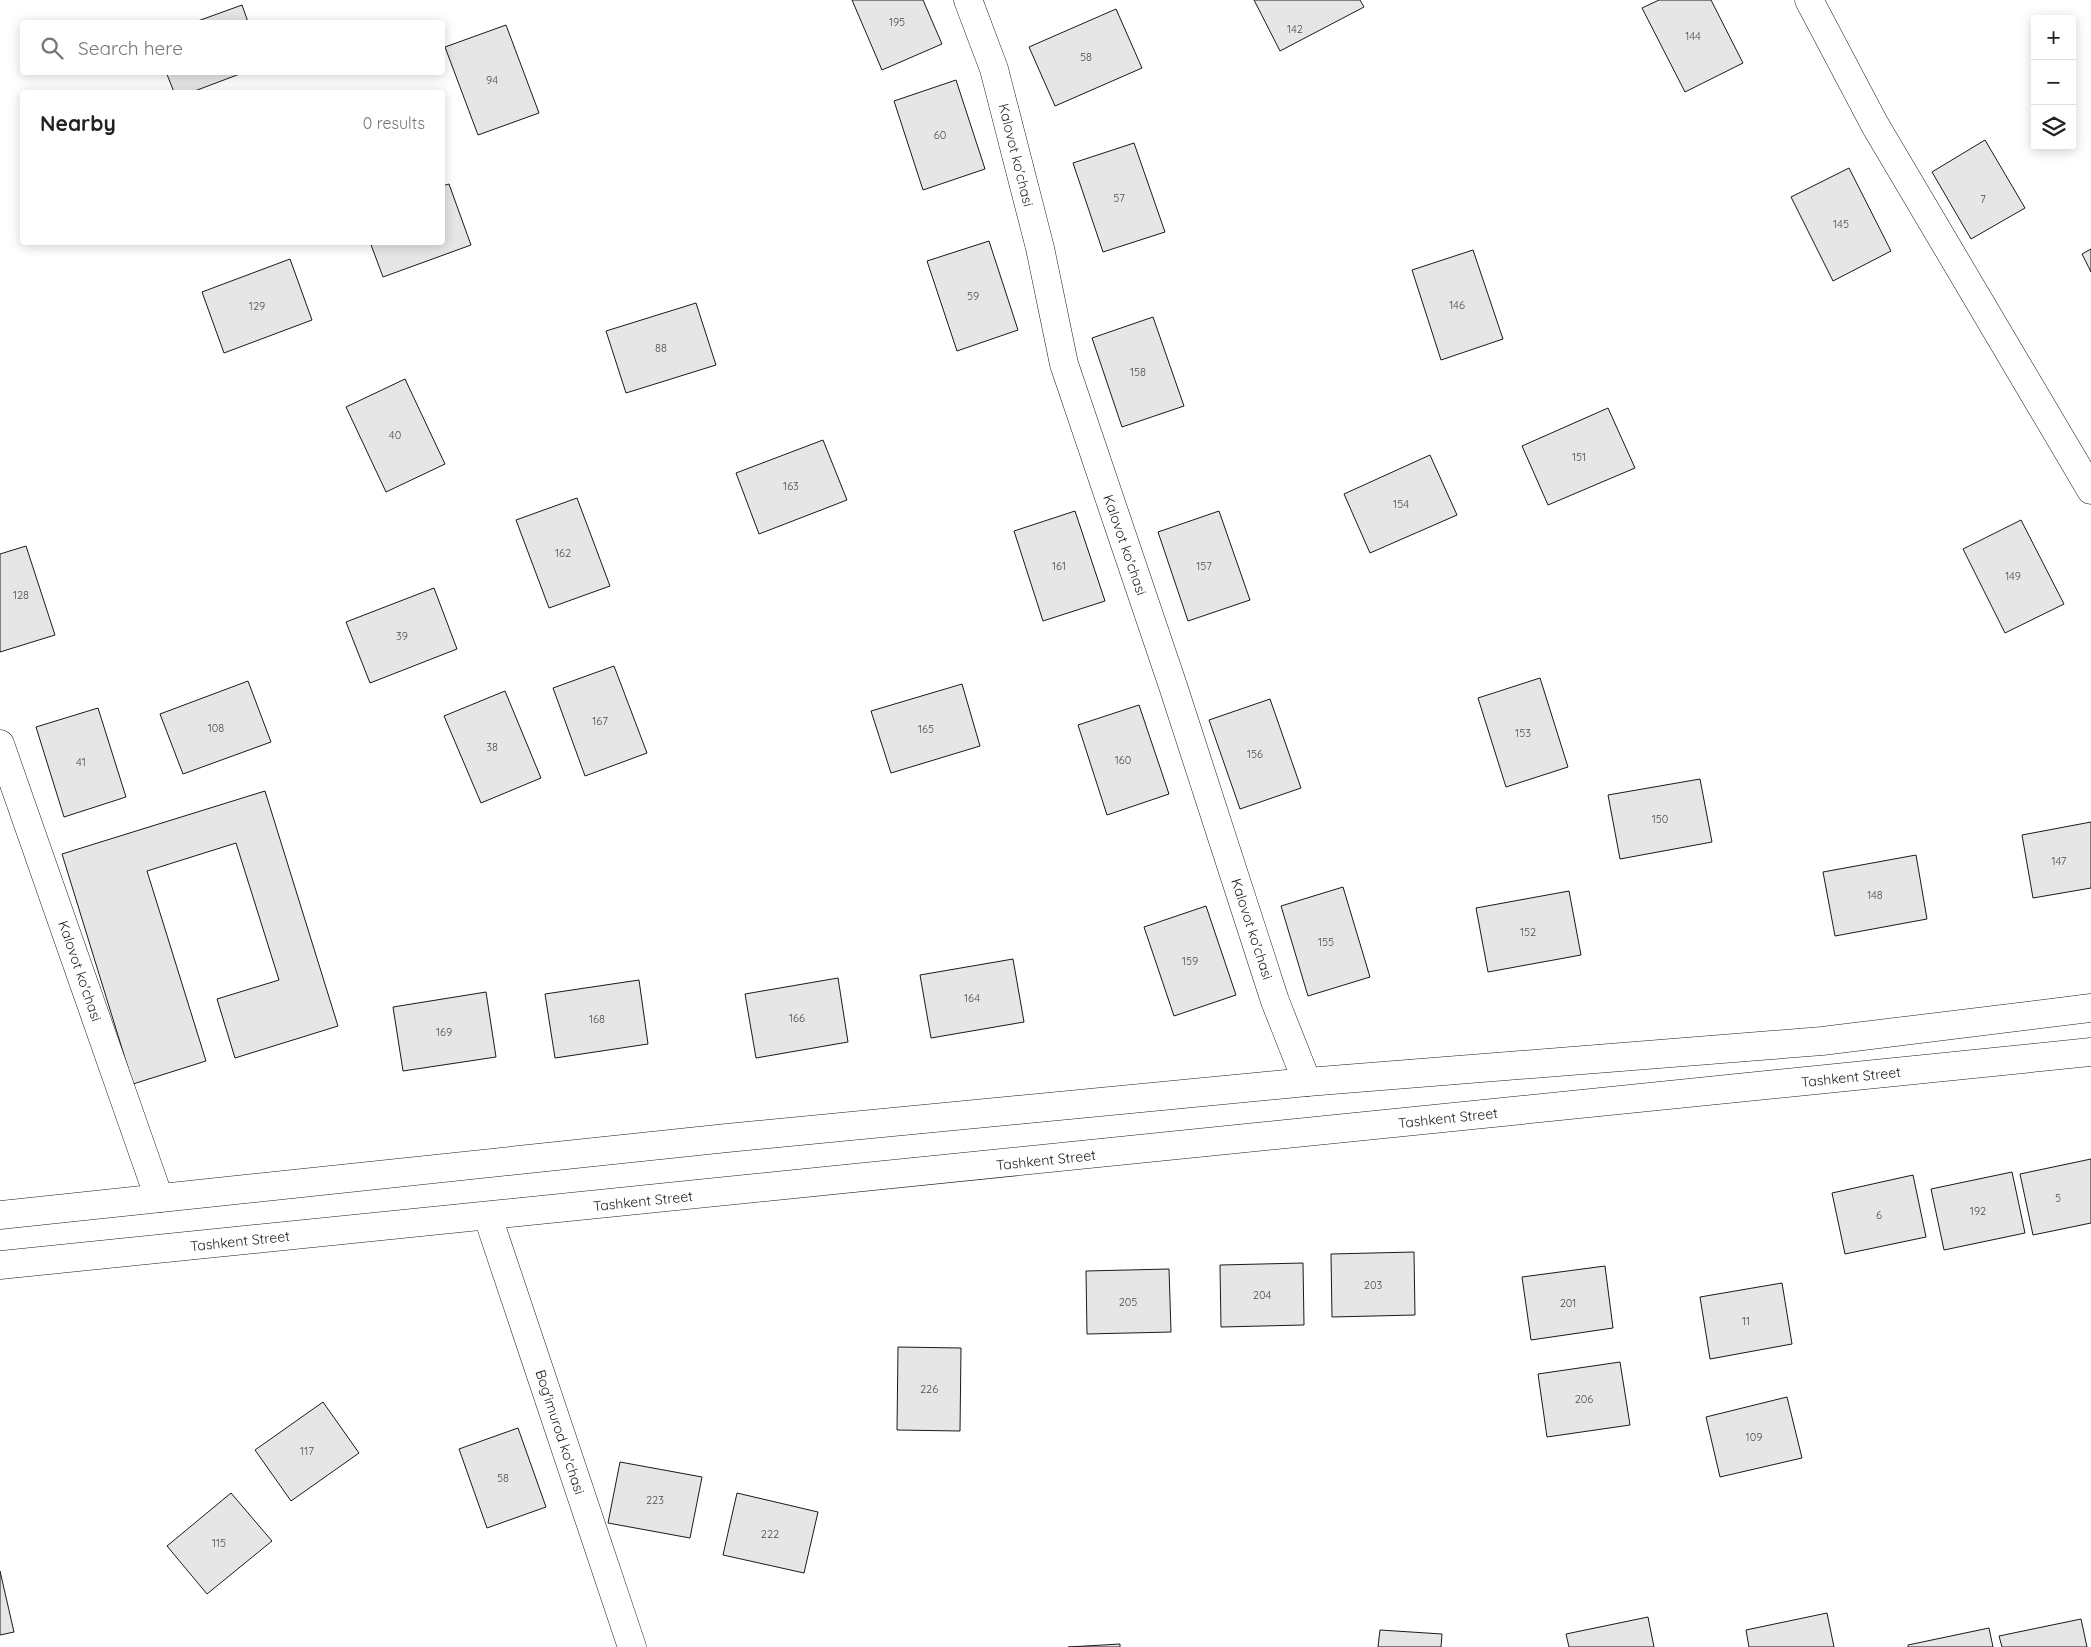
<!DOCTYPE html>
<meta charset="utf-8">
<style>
:root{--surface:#fff;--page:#f2f2f2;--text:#222;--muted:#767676;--line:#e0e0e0}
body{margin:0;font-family:Quicksand,sans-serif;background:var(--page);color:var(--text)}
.controls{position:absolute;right:15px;top:15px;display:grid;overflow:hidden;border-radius:5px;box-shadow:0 2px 12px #0003}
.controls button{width:45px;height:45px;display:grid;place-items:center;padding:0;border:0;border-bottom:1px solid var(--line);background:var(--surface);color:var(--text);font:25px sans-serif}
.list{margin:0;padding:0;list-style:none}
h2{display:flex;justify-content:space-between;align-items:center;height:65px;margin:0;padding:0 20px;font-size:21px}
h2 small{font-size:16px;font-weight:400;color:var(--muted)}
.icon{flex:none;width:28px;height:28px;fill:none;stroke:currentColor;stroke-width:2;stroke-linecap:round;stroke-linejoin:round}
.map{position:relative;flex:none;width:2091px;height:1647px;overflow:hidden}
.search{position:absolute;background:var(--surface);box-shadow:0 2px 12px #0003;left:20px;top:20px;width:425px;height:55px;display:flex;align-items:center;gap:12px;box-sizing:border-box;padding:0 18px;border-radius:5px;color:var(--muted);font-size:19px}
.panel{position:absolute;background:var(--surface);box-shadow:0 2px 12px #0003;left:20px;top:90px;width:425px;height:155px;border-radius:5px}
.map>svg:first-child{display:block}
.building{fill:#e6e6e6;stroke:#1a1a1a}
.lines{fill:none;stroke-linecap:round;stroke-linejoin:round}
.minor-casing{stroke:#1a1a1a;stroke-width:29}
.highway-casing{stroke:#1a1a1a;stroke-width:29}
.minor{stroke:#fff;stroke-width:28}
.highway{stroke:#fff;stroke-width:28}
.labels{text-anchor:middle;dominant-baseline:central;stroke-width:4;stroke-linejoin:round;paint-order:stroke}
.number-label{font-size:11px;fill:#4d4d4d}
.street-label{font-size:14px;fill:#1a1a1a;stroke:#fff}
</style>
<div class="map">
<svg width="2091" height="1647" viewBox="0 0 2091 1647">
<rect width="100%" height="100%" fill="#fff"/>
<path class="building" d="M852 0H923L942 44 882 70Z
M1254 0H1360L1364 7 1280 51Z
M1659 0H1711L1743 63 1685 92 1642 8Z
M242 5 248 22H195Z
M1116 9 1142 68 1055 106 1029 47Z
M506 25 539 113 478 135 445 47Z
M166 72H245L192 92H174Z
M956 80 985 169 923 190 894 101Z
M1985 140 2025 208 1971 239 1932 172Z
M1134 143 1165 232 1103 252 1073 163Z
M1849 168 1891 251 1833 281 1791 197Z
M449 184 471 245 383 277 370 242H442V186Z
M989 241 1018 330 957 351 927 261Z
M2091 249V272L2082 254Z
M1473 250 1503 339 1441 360 1412 270Z
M290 259 312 320 224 353 202 292Z
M696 303 716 365 626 393 606 331Z
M1153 317 1184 406 1122 427 1092 338Z
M405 379 445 464 386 492 346 407Z
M1608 408 1635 468 1548 505 1522 446Z
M823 440 847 500 759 534 736 473Z
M1430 455 1457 515 1370 553 1344 494Z
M577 498 610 586 549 608 516 520Z
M1075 511 1105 601 1043 621 1014 531Z
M1219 511 1250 600 1188 621 1158 532Z
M2021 520 2064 604 2005 633 1963 549Z
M26 546 55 635 0 652V554Z
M434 588 457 649 370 683 346 622Z
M614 666 647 753 585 776 553 688Z
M1540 678 1568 767 1506 787 1478 698Z
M248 681 271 742 183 774 160 714Z
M962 684 980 746 891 773 871 711Z
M505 691 541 778 481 803 444 716Z
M1270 699 1301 788 1240 809 1209 720Z
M1139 705 1169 794 1107 815 1078 725Z
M98 708 126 797 64 817 36 727Z
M1700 779 1712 842 1620 859 1608 795Z
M265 791 338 1026 235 1058 217 999 279 980 236 843 147 871 206 1061 133 1084 62 854Z
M2091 822V888L2033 898 2022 835Z
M1916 855 1927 919 1835 936 1823 872Z
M1343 887 1370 977 1308 996 1281 906Z
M1569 891 1581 955 1488 972 1476 908Z
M1206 906 1236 995 1174 1016 1144 927Z
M1013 959 1024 1022 931 1038 920 975Z
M838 978 848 1042 756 1058 745 994Z
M639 980 648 1044 555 1058 545 994Z
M486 992 496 1057 403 1071 393 1007Z
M2091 1159V1223L2033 1235 2020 1174Z
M2012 1172 2025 1233 1944 1250 1931 1189Z
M1913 1175 1926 1237 1845 1254 1832 1193Z
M1414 1252 1415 1315 1332 1317 1331 1254Z
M1303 1263 1304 1325 1221 1327 1220 1265Z
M1605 1266 1613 1328 1531 1340 1522 1277Z
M1169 1269 1171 1332 1087 1334 1086 1271Z
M1782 1283 1792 1344 1710 1359 1700 1297Z
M898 1347 961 1348 960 1431 897 1430Z
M1620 1362 1630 1425 1547 1437 1538 1374Z
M1787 1397 1802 1458 1720 1477 1706 1417Z
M323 1402 359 1453 291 1501 255 1450Z
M518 1428 546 1507 487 1528 459 1449Z
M620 1462 702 1477 690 1538 608 1523Z
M231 1493 272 1541 207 1594 167 1546Z
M737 1493 818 1512 804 1573 723 1555Z
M0 1571 14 1632 0 1635Z
M1827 1613 1834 1647H1749L1746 1630Z
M1648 1617 1654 1647H1569L1566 1634Z
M2081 1619 2087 1647H2002L1999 1636Z
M1989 1628 1993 1647H1908V1645Z
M1380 1630 1442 1634 1441 1647H1378Z
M1120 1644V1647H1068Z"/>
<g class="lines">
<g class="minor-casing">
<path id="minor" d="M968 0 994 69 1040 248 1064 364 1173 686 1275 1001 1307 1082
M1809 0 1875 125 2091 490
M0 744 159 1198
M488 1217 632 1647"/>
</g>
<g class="highway-casing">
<path id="highway" d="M0 1215 727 1138 1307 1082 1822 1041 2091 1008
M0 1265 2091 1052"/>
</g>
<use href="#minor" class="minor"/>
<use href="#highway" class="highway"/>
</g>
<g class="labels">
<g class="number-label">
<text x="897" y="22">195</text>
<text x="1295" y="29">142</text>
<text x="1693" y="36">144</text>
<text x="1086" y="57">58</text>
<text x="492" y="80">94</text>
<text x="940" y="135">60</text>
<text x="1119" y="198">57</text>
<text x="1983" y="199">7</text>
<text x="1841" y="224">145</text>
<text x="973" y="296">59</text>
<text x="1457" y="305">146</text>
<text x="257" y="306">129</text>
<text x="661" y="348">88</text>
<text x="1138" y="372">158</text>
<text x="395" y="435">40</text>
<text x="1579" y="457">151</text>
<text x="791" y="486">163</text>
<text x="1401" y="504">154</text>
<text x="563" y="553">162</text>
<text x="1059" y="566">161</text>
<text x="1204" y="566">157</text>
<text x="2013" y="576">149</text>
<text x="21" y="595">128</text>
<text x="402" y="636">39</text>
<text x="600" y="721">167</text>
<text x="216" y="728">108</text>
<text x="926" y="729">165</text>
<text x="1523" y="733">153</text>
<text x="492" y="747">38</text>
<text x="1255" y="754">156</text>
<text x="1123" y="760">160</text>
<text x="81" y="762">41</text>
<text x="1660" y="819">150</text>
<text x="2059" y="861">147</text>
<text x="1875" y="895">148</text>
<text x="1528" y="932">152</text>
<text x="1326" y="942">155</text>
<text x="1190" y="961">159</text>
<text x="972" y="998">164</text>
<text x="797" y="1018">166</text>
<text x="597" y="1019">168</text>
<text x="444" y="1032">169</text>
<text x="2058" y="1198">5</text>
<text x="1978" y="1211">192</text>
<text x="1879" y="1215">6</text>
<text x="1373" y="1285">203</text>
<text x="1262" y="1295">204</text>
<text x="1128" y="1302">205</text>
<text x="1568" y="1303">201</text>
<text x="1746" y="1321">11</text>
<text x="929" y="1389">226</text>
<text x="1584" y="1399">206</text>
<text x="1754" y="1437">109</text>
<text x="307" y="1451">117</text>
<text x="503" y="1478">58</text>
<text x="655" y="1500">223</text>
<text x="770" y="1534">222</text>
<text x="219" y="1543">115</text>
</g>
<g class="street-label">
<text transform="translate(1016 155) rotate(76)">Kalovot ko'chasi</text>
<text transform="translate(1125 545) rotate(71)">Kalovot ko'chasi</text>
<text transform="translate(1252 929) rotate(72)">Kalovot ko'chasi</text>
<text transform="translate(80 971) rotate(71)">Kalovot ko'chasi</text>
<text transform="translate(1851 1077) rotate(-6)">Tashkent Street</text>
<text transform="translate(1448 1118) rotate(-6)">Tashkent Street</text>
<text transform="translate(1046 1160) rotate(-6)">Tashkent Street</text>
<text transform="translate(643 1201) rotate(-6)">Tashkent Street</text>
<text transform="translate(240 1241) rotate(-6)">Tashkent Street</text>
<text transform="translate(560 1432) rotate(72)">Bog'imurod ko'chasi</text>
</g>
</g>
</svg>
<div class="controls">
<button>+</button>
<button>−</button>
<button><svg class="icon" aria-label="layers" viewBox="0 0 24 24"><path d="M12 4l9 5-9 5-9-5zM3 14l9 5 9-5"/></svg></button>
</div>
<div class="search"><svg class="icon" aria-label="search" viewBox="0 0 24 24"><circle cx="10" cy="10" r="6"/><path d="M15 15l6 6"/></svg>Search here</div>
<section class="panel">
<h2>Nearby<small>0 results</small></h2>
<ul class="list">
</ul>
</section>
</div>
